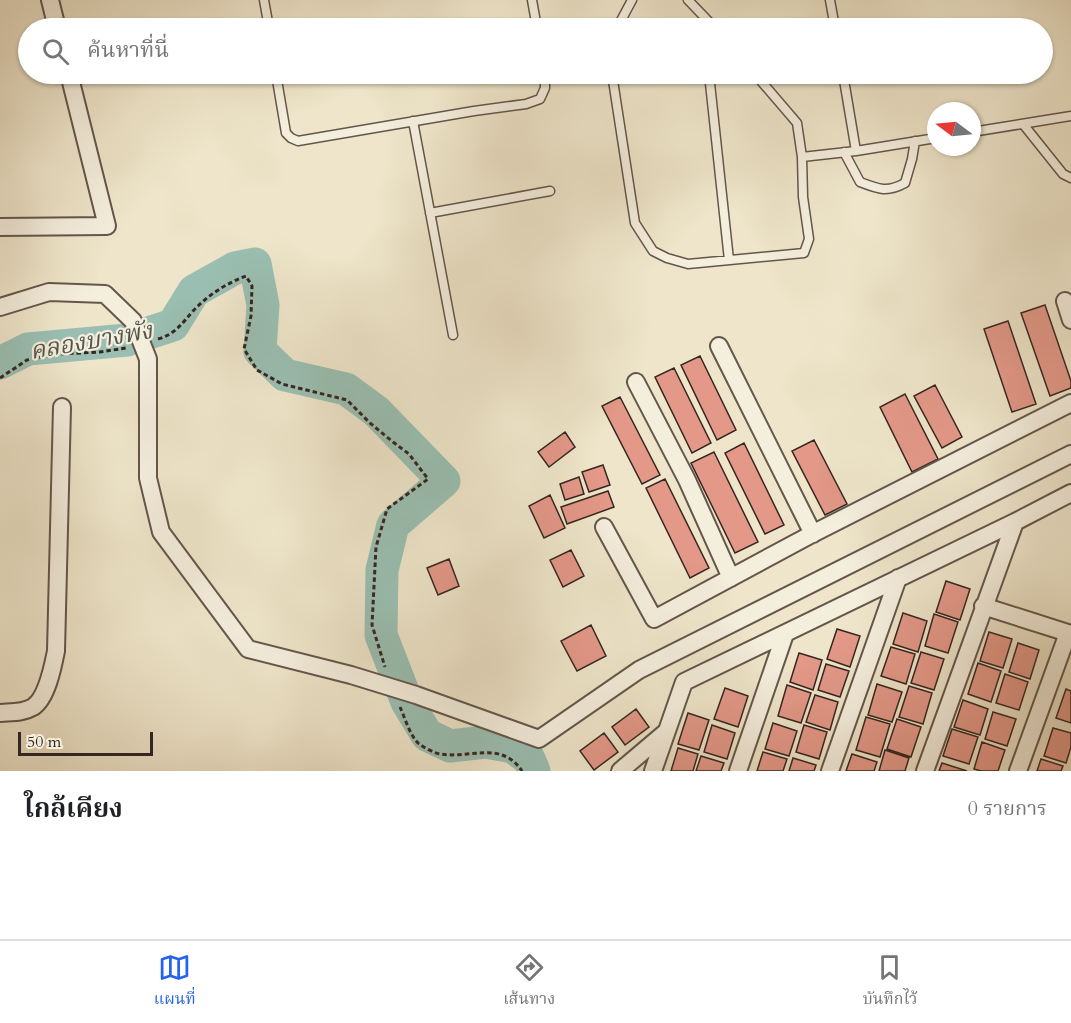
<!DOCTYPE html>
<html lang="th">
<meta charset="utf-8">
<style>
:root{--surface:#fff;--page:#f6f6f6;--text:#202124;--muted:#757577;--line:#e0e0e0;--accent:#2563eb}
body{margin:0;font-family:Cardo,"Noto Serif Thai",serif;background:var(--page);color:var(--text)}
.compass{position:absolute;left:927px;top:102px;width:54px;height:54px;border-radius:50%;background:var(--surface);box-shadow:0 2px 4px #0004;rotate:286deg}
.scale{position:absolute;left:18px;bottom:15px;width:135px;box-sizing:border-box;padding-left:6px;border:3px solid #362621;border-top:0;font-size:16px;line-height:21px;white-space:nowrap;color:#362621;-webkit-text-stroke:4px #f4eedd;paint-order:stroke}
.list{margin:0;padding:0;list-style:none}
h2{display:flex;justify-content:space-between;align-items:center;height:78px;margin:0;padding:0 24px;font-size:26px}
h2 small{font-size:20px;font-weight:400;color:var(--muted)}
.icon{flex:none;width:33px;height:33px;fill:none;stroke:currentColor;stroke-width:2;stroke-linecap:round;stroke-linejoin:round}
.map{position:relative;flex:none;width:1071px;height:771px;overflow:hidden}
.search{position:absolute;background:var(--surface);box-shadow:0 2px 4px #0004;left:18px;right:18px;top:18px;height:66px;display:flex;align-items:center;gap:15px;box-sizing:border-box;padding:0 21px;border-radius:33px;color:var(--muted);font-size:22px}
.sheet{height:168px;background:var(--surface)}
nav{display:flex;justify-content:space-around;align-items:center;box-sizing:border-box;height:84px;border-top:2px solid var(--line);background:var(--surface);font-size:16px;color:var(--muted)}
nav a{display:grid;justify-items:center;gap:3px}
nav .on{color:var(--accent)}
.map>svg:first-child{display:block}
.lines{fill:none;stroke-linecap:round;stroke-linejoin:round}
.river{stroke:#9abfb2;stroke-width:33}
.building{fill:#e39888;stroke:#362621;stroke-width:1.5}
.service-casing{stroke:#64564b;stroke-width:11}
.minor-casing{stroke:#64564b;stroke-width:20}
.path{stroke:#362621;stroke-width:3;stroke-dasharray:4.5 3;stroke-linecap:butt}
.service{stroke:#f4eedd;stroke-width:8}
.minor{stroke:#f4eedd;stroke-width:16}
.labels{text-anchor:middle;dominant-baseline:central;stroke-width:4.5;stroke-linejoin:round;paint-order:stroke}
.water-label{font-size:24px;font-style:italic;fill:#54544c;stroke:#f4eedd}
</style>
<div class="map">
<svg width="1071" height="771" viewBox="0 0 1071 771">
<rect width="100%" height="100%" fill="#eee5ca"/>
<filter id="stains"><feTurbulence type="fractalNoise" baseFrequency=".00333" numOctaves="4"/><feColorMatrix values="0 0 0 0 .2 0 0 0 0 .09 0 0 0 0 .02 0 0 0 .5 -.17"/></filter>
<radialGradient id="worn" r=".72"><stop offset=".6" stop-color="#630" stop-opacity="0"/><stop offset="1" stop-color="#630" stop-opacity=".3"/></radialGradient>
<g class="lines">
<path class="river" d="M0 363 28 349 127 340 173 325 194 291 235 268 255 264 263 305 260 351 285 375 346 389 376 411 444 481 393 525 382 570 381 635 407 702 427 735 450 746 486 742 513 747 529 759 534 771"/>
</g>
<path class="building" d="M1045 305 1071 381V388L1050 396 1021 313Z
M1008 321 1036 404 1012 412 984 329Z
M700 356 736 430 717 440 681 365Z
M674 368 711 443 692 453 655 377Z
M935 385 962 437 942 448 914 396Z
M905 394 938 459 912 472 880 407Z
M620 397 660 475 642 484 602 406Z
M565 432 575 447 549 467 538 452Z
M814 440 847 504 825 515 792 451Z
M744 443 784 525 765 534 725 453Z
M714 452 758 542 735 553 691 463Z
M603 465 610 485 589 492 582 472Z
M579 477 584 494 565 500 560 484Z
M665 479 709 568 690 578 646 488Z
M608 491 614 507 567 524 561 507Z
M550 495 565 528 544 538 529 506Z
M571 550 584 576 563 587 550 560Z
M449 559 459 586 438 595 427 568Z
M946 581 970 589 960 620 936 612Z
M903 613 927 621 918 652 893 644Z
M934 614 958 622 948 653 925 646Z
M591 625 606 656 577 671 561 641Z
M837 629 860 636 850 667 827 659Z
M989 632 1012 639 1003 668 980 661Z
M1018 643 1039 650 1030 679 1009 672Z
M891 647 915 654 906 684 881 676Z
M921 652 944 659 934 690 911 683Z
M799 653 822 660 813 690 790 682Z
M978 663 1001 671 991 702 968 694Z
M826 664 849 671 840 697 818 690Z
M1005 674 1028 682 1019 710 996 703Z
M877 684 902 692 892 722 868 715Z
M787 685 811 693 801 723 778 716Z
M909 686 932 693 923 724 899 717Z
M725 688 748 696 738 727 714 719Z
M1066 689 1071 691V723L1056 718Z
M815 695 838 702 830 730 806 722Z
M963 700 988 709 980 735 954 727Z
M636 709 649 727 625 745 612 727Z
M993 712 1016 719 1007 746 985 739Z
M688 713 709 720 699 750 678 744Z
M866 717 890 724 880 757 856 750Z
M897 719 921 727 911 757 887 749Z
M773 723 797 731 789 756 765 749Z
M712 725 735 733 727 759 704 752Z
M804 725 827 732 819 759 796 752Z
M1053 728 1071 733V747L1066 763 1044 756Z
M952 729 978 737 969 764 943 756Z
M604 733 618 752 594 770 580 751Z
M982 742 1005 750 998 771H981L974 769Z
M678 748 698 754 693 771H671Z
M885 750 909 758 905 771H879Z
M763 752 787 759 783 771H757Z
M852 754 877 762 874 771H846Z
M701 756 724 763 721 771H696Z
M793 758 816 765 814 771H789Z
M1041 759 1063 766 1061 771H1037Z
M942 763 967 771H939Z"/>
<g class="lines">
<g class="service-casing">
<path id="service" d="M264 0 269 28
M532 0 537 28
M688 0 715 28
M830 0 835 28
M617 28 632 0
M276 74 286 133 291 138 298 141 474 111 526 104 540 99 545 88V74
M612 74 635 223 653 251 667 258 688 264 804 253 809 239 803 197 802 157 797 123 755 74
M709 74 729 260
M843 74 856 151
M413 121 453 335
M1023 124 1063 174 1071 178
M972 132 1071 116
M844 152 860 182C878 189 887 193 905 183L912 159 915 141
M802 157 856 151 936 138
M430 213 550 191"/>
</g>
<g class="minor-casing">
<path id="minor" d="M50 0 57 28
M0 227 107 226 69 74
M1065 301 1071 320
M0 307 49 292 105 294 133 321 148 359V478L161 532 248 649 351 675 416 695 539 739 639 670 1071 454
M719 346 813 534
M636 382 687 480 731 578
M604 527 654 619 814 533 1071 403
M983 606 1068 633 1018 771
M0 713C10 712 23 713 33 707 47 698 53 666 56 651L62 407
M620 771 666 732
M653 771 684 682 1015 522 1071 493
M738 771 785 634
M830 771 898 578
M925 771 1015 522"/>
</g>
<path class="path" d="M158 339C176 334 182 323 194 310 208 295 227 283 246 276L252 286 251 316 244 349 257 370 282 384 347 400 370 423 393 442 409 454 428 479 387 509 376 547 372 625 385 667
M0 378 27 360 59 354 100 352 126 348
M400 707C405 718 410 736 419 744 425 748 434 753 440 754 470 759 501 740 522 771"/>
<use href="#service" class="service"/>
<use href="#minor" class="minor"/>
</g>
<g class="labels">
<g class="water-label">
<text transform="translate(91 341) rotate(-10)">คลองบางพัง</text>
</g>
</g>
<rect width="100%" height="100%" filter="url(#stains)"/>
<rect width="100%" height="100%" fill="url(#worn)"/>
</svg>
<svg class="compass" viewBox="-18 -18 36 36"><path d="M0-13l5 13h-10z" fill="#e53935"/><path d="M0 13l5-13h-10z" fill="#757577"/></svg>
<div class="scale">50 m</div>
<div class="search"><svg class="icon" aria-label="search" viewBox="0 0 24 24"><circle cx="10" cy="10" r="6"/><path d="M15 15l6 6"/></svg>ค้นหาที่นี่</div>
</div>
<section class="sheet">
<h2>ใกล้เคียง<small>0 รายการ</small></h2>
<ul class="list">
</ul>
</section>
<nav>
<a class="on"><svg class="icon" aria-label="map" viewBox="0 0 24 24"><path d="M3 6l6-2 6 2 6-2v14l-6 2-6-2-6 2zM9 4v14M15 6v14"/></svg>แผนที่</a>
<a><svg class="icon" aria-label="directions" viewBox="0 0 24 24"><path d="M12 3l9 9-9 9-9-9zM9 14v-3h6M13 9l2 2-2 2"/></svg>เส้นทาง</a>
<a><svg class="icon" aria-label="saved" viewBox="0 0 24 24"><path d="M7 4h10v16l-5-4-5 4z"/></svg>บันทึกไว้</a>
</nav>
